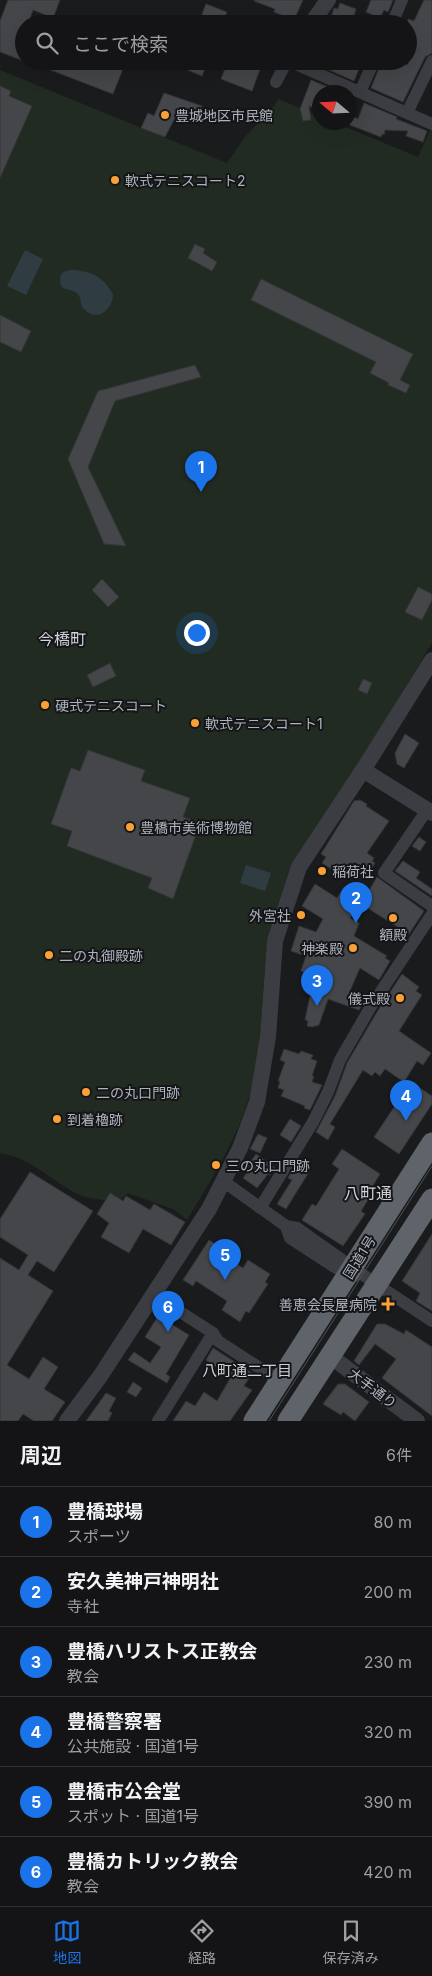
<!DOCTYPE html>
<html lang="ja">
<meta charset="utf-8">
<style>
:root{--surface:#141416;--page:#1d1d1f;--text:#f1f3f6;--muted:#9d9ea1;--line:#333335;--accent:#1a73e8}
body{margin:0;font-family:Inter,"Noto Sans JP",sans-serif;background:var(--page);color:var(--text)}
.compass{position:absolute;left:312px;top:85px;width:45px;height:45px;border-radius:50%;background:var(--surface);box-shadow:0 5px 20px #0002;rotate:289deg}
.you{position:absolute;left:196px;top:632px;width:18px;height:18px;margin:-12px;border:4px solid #fff;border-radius:50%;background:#1a73e8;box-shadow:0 0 0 8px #1a73e833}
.badge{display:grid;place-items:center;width:32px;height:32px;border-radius:50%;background:var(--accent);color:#fff;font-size:16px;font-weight:700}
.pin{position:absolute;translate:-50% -41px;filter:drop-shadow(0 1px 2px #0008)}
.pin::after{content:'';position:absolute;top:26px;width:18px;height:15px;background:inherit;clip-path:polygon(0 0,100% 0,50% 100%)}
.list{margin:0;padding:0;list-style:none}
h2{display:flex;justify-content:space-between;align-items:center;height:65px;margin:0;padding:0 20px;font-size:21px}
h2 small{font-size:16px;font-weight:400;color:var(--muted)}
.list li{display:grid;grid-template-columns:32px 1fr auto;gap:15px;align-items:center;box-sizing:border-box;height:70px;padding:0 20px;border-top:1px solid var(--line)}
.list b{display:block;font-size:19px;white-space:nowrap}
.list p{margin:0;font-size:16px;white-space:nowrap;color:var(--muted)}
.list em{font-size:16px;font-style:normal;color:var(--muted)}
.icon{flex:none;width:28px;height:28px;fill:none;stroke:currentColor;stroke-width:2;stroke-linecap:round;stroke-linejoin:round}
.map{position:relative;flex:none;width:432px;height:1421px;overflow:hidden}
.search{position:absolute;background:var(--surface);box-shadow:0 5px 20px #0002;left:15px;right:15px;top:15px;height:55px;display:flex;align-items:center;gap:12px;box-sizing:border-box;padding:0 18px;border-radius:28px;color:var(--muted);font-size:19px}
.sheet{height:485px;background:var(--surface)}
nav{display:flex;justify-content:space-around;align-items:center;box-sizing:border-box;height:70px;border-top:1px solid var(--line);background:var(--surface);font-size:14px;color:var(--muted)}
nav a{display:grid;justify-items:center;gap:2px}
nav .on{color:var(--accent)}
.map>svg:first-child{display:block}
.green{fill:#222b22}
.water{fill:#2f3c42}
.building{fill:#44464a;stroke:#343539}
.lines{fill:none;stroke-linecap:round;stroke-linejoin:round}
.minor{stroke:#3b3d42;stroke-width:12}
.tertiary{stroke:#3b3d42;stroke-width:16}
.trunk{stroke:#5f636a;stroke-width:21}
.tram{stroke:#4e5157;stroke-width:1}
.poi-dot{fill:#faa136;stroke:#151518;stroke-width:2}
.labels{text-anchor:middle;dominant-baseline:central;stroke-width:4;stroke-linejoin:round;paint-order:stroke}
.poi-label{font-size:14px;fill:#acb3bd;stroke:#151518;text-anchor:start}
.street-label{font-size:14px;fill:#acb3bd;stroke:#151518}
.neighbourhood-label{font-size:15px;fill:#ced2d8;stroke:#151518}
.quarter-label{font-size:16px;fill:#ced2d8;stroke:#151518}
</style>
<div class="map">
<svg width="432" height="1421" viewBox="0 0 432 1421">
<rect width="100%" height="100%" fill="#1a1b1d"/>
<path class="green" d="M0 70 227 163 245 137 275 105 278 99 319 116 320 122 336 123 418 157 431 128 432 129V643L343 790 268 939C261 988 264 1038 252 1087 240 1135 212 1178 187 1220L175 1210 128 1193 119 1201C107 1200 91 1200 80 1195 52 1182 32 1158 0 1153Z"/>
<path class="water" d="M25 250 43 259 26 295 7 286Z
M70 270C89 270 105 277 113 295 112 311 96 323 83 308 80 304 81 298 78 294 70 286 60 295 60 277L63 272Z
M246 865 271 873 265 891 240 883Z"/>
<path class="building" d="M8 0H60L53 18 33 10 28 24H24V61L0 52V21Z
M254 0H303L294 20 274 12 275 9 254 1Z
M371 0H393L388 12 384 10 380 18 366 12Z
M424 0H432V53L425 57 403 102 371 88 382 61H400L408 65V19L414 21Z
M340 3 356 9 352 22 348 21 347 24H329L334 8 338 9Z
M206 4 227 12 222 24H198Z
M27 61H126L113 94Z
M166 61H208L202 76Z
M228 61H263L252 91 221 79Z
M320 61H354L352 66 359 69 354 81 318 65Z
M311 80 340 92H320V110L309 106 311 120 303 121 300 109Z
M0 86 11 91 9 96 32 106 0 178Z
M164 93 202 106 199 121 177 114 165 137 141 128 148 113 154 116Z
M364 103 397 117 396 119 427 131 423 142 406 136 408 131 385 130 384 135 382 134 381 137 350 125V115L358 119Z
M195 244 205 249 203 253 217 262 212 271 188 258Z
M261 279 413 354 400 380 410 385 406 393 388 385 389 383 370 373 376 362 251 300Z
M0 315 31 331 21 352 0 342Z
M195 365 201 377 115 401 88 467 126 546 104 544 68 459 98 391Z
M102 579 119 597 108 607 92 590Z
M418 587 432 594V600L422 620 405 612Z
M110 663 116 676 93 687 87 675Z
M363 679 372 683 367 694 358 690Z
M405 734 419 743 404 768 397 764 395 753Z
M88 750 145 770 141 781 190 798 183 817 200 823 173 899 148 888 152 878 67 846 72 831 51 824 71 768 80 771Z
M360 800 367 804 366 806 389 821 367 853 374 858 372 861 375 863 369 872 354 862 344 877 322 863 326 857 321 854 354 801Z
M419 837 426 842 420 851 412 846Z
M403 861 420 872 416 878 432 889V896L395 871Z
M377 877 424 911 409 934 361 904Z
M315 884 337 898 344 887 362 898 350 918 359 923 354 936 387 956 385 958 390 961 379 980 360 968 349 993 366 999 359 1010 328 999 319 1025 312 1027 307 1026 308 1021 305 1020 314 977 301 971 306 956 291 951 299 926 316 932 323 919 302 906Z
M402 974 419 987 416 991 422 995 399 1031 431 1053 423 1065 417 1061 404 1082 385 1069 380 1076 375 1072 372 1076 363 1070 330 1124 335 1127 328 1140 316 1132 335 1096 347 1063 377 1012Z
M284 1049 299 1054 301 1051 313 1055 311 1059 317 1061 312 1076H314L312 1082 322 1085 310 1110 304 1108 305 1106 281 1096 284 1090 278 1088 280 1081H278L285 1062 280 1060Z
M411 1082 432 1096V1104L399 1154 374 1137Z
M290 1119 301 1126 291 1142 280 1135Z
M258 1134 267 1138 260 1153 250 1149Z
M342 1149 380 1174 367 1195 370 1197 361 1211 365 1214 343 1246 302 1220 312 1204 316 1206 339 1169 332 1164Z
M256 1154 275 1168 270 1175 268 1174 257 1188 243 1178 249 1170 246 1168Z
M296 1164 309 1172 286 1209 277 1204 292 1180 288 1178Z
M30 1172 93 1211 54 1272 37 1261 28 1275 53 1291 7 1365 29 1379 43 1357 58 1367 44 1389 65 1402 52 1421H34L23 1414 18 1421H0V1258L19 1270 28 1255 0 1237V1219Z
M110 1193 123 1201 126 1196 150 1210 154 1204 185 1222 171 1245 143 1229 129 1253 101 1237 109 1223 97 1214Z
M432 1234V1311L416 1301 420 1293 402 1281Z
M209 1240 218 1246 216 1251 243 1268 248 1260 270 1274 265 1282 268 1284 249 1313 246 1311 240 1322 222 1310 227 1301 196 1281 193 1286 183 1280Z
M158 1316 189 1335 166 1374 170 1377 167 1383 128 1360 134 1352 150 1363 161 1347 145 1337Z
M377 1324H385L404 1334 406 1330 432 1347V1416L382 1378 396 1359 375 1344 359 1365 354 1361Z
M213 1348 252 1373 244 1386 252 1390 230 1421H173L186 1401 195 1406 204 1392 217 1401 231 1377 206 1360Z
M133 1382 142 1388 136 1397 127 1392Z
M338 1384H345L369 1402 355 1421 343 1412 341 1415 323 1404Z
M106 1393 116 1398 109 1411 112 1413 108 1421H86Z"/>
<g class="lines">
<path class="minor" d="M392 24 402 0
M289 61 432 124
M276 82 287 61
M360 92 374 61
M407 113 432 61
M427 810 384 873 432 906
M223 1181 286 1226 297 1228 376 1284 432 1321
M260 1208 313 1122 328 1092 340 1060 370 1008 432 914
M286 1226 290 1238 336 1268 355 1276
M154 1295 213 1333 218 1341 280 1381
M158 1421 213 1333"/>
<path class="tertiary" d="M311 24 328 0
M363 770 432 813
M330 1356 417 1421
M67 1421 101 1375 209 1209 240 1148 257 1102 268 1037 275 941 299 867 363 770 432 660"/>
<path class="trunk" d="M254 1421 432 1143
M288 1421 432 1199"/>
<path class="tram" d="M269 1421 432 1166"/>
</g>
<g class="poi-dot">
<circle cx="165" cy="115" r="5"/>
<circle cx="115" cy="180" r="5"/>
<circle cx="45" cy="705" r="5"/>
<circle cx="195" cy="723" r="5"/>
<circle cx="130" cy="827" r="5"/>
<circle cx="322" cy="871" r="5"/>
<circle cx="301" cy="915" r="5"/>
<circle cx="393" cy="918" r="5"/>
<circle cx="353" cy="948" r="5"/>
<circle cx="49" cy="955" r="5"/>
<circle cx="400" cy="998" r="5"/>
<circle cx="86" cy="1092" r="5"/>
<circle cx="57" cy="1119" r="5"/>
<circle cx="216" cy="1165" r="5"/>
<path d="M385.5 1296.5h5v5h5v5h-5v5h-5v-5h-5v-5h5z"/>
</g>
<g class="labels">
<g class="poi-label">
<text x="175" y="115">豊城地区市民館</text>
<text x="125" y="180">軟式テニスコート2</text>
<text x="55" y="705">硬式テニスコート</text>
<text x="205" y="723">軟式テニスコート1</text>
<text x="140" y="827">豊橋市美術博物館</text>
<text x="332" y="871">稲荷社</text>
<text x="291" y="915" text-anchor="end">外宮社</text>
<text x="393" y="934" text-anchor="middle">額殿</text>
<text x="343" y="948" text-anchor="end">神楽殿</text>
<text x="59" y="955">二の丸御殿跡</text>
<text x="390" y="998" text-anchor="end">儀式殿</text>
<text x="96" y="1092">二の丸口門跡</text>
<text x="67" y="1119">到着櫓跡</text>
<text x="226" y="1165">三の丸口門跡</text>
<text x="377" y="1304" text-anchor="end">善恵会長屋病院</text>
</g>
<g class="street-label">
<text transform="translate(359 1257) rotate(-58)">国道1号</text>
<text transform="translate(373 1388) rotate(37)">大手通り</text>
</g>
<g class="neighbourhood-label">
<text x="247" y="1370">八町通二丁目</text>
</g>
<g class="quarter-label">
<text x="62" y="639">今橋町</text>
<text x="368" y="1193">八町通</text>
</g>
</g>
</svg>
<svg class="compass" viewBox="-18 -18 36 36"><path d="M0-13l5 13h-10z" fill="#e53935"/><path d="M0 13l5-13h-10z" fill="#9d9ea1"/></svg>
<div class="you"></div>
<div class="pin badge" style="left:201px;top:492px">1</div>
<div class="pin badge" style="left:356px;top:923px">2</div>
<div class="pin badge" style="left:317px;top:1006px">3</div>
<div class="pin badge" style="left:406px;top:1121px">4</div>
<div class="pin badge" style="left:225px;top:1280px">5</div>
<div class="pin badge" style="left:168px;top:1332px">6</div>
<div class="search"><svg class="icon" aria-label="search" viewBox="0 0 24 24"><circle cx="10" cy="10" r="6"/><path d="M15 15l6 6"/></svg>ここで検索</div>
</div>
<section class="sheet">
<h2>周辺<small>6件</small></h2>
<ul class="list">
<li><span class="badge">1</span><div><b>豊橋球場</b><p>スポーツ</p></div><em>80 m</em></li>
<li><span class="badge">2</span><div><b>安久美神戸神明社</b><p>寺社</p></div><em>200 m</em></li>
<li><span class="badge">3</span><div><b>豊橋ハリストス正教会</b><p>教会</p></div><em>230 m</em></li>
<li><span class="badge">4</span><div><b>豊橋警察署</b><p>公共施設 · 国道1号</p></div><em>320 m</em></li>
<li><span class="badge">5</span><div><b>豊橋市公会堂</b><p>スポット · 国道1号</p></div><em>390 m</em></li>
<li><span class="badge">6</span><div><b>豊橋カトリック教会</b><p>教会</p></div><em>420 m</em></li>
</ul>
</section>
<nav>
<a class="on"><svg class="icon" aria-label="map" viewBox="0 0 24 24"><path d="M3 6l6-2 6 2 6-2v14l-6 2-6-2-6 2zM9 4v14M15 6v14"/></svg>地図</a>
<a><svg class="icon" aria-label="directions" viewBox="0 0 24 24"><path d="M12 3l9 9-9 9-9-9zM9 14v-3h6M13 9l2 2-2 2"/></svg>経路</a>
<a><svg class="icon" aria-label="saved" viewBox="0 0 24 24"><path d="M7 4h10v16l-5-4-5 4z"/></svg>保存済み</a>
</nav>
